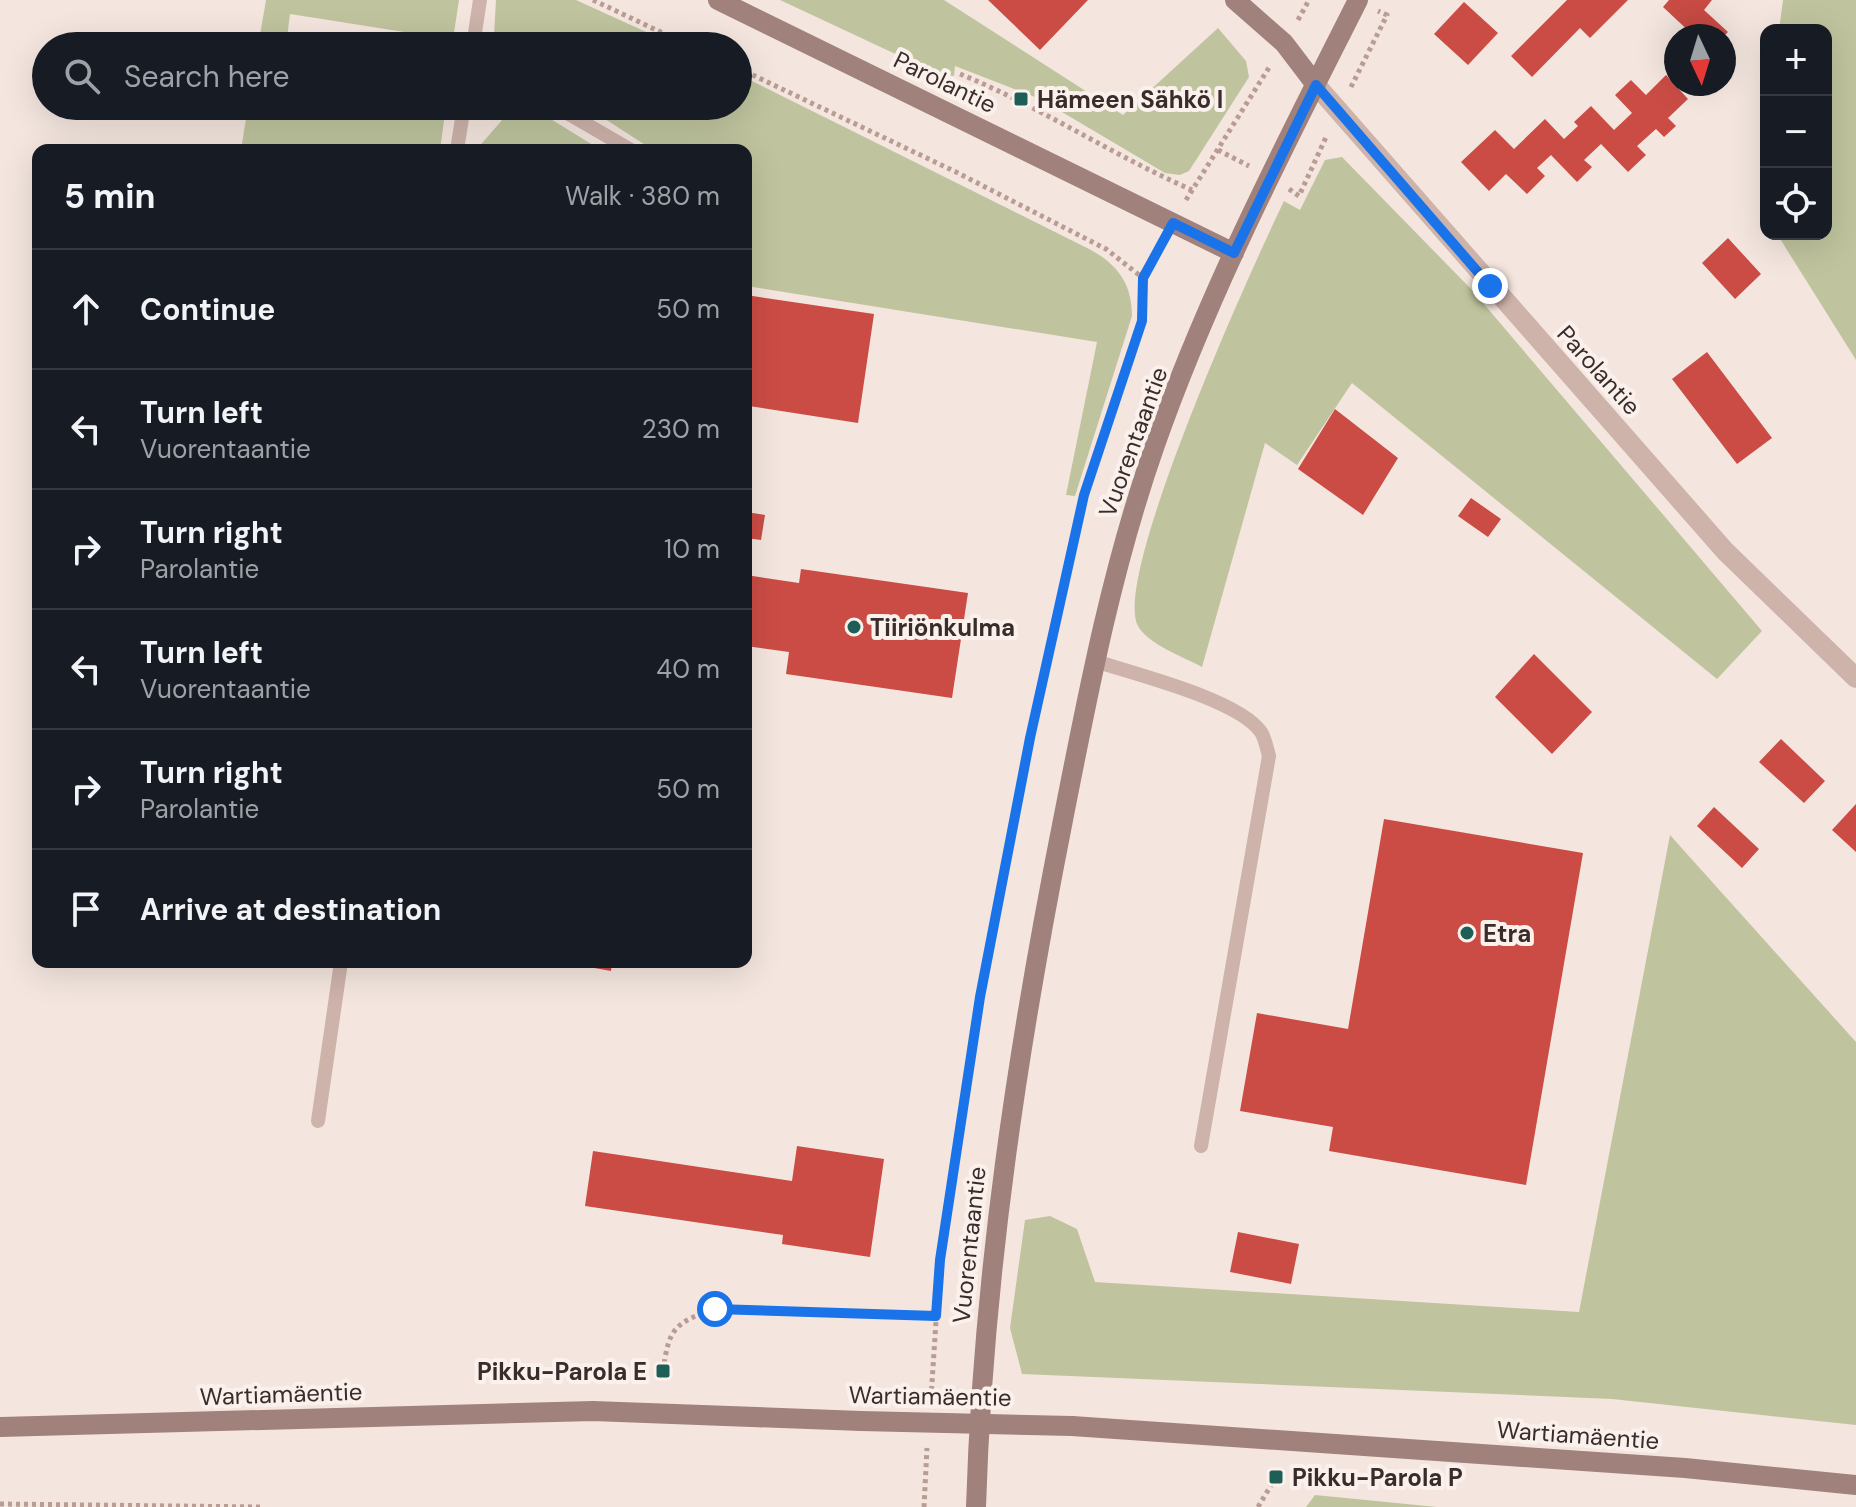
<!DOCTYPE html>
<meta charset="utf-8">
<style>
:root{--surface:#171b24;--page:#242831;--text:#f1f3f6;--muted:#9ea1a6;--line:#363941}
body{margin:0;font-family:"DM Sans",sans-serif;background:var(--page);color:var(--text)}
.controls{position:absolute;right:24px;top:24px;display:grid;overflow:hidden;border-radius:16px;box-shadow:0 8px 32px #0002}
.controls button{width:72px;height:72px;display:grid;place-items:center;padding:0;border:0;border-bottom:2px solid var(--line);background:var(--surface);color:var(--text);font:40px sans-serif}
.compass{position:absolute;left:1664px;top:24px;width:72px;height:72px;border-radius:50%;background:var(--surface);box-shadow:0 8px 32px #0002;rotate:176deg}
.stop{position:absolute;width:24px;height:24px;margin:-18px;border:6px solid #1a73e8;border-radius:50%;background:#fff}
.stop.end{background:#1a73e8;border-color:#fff;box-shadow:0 2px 8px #0008}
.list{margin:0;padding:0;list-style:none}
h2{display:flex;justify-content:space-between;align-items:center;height:104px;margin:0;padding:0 32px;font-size:34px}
h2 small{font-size:26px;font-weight:400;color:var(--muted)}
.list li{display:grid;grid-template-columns:52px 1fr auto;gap:24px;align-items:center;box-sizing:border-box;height:120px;padding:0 32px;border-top:2px solid var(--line)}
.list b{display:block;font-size:30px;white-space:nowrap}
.list p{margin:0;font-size:26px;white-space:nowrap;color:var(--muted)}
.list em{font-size:26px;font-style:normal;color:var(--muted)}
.icon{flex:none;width:44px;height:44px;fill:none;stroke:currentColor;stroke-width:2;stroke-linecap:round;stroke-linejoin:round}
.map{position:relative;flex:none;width:1856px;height:1507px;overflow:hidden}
.search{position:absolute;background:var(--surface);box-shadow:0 8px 32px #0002;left:32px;top:32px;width:720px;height:88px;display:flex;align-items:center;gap:20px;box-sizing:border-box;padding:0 28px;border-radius:44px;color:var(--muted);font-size:30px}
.panel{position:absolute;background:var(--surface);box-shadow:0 8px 32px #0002;left:32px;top:144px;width:720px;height:824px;border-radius:16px}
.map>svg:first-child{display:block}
.green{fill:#bfc49e}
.building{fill:#cb4c45}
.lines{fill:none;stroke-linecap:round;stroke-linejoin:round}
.path{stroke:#b99d94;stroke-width:5;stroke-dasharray:4 4;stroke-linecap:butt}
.lane{stroke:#cdb3aa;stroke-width:14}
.street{stroke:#cdb3aa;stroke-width:20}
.secondary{stroke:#a1817b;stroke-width:20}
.secondary-bridge{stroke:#a1817b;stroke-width:20}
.route{stroke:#1a73e8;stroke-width:10}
.poi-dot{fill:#1d5e56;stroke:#fbf1ec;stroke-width:3}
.labels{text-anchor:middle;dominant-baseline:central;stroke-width:8;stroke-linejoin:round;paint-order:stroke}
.street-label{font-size:24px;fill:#3a2c2a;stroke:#fbf1ec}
.poi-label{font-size:24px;font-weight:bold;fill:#3a2c2a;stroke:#fbf1ec;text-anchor:start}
</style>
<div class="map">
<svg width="1856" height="1507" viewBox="0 0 1856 1507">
<rect width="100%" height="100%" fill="#f4e6df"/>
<path class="green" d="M266 0H459L452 46H436V37L290 14 286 46H258Z
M496 0H576L677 46H501L494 35Z
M780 0H944L1123 115 1218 28 1246 61 1249 77 1189 171 1180 175 1165 173 1040 99 955 66 954 76 936 73Z
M1783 0H1856V360L1777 234H1826V30H1779Z
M738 74 1091 250C1118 265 1132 284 1132 316L1075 496 1066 495 1097 342 746 286V206L751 167 746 166V150H653L585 106H738Z
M248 106H332L424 120 426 106H446L440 150H241Z
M527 109 541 113 601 150H476L503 119Z
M1342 157 1472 290 1762 631 1717 679 1352 383 1297 465 1265 443 1202 667C1184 657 1146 644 1137 624 1115 569 1253 265 1284 201L1300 210 1325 160Z
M1670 835 1856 1042V1425L1612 1399 1022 1374 1010 1328 1025 1220 1050 1216 1077 1229 1095 1282 1579 1312Z
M1315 1495 1437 1507H1306Z"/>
<path class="building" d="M988 0H1088L1040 50Z
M1567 0H1628L1590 38 1580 28 1532 77 1511 56Z
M1669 0H1712L1704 10 1728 32 1724 36H1694L1663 7Z
M1464 2 1498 33 1468 65 1434 34Z
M1666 75 1688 99 1668 118 1676 126 1664 137 1656 129 1637 146 1646 155 1628 172 1601 144 1584 160 1592 167 1577 182 1551 155 1537 168 1545 176 1527 194 1506 174 1489 191 1461 162 1495 130 1514 149 1545 119 1564 139 1578 126 1574 122 1591 106 1614 130 1632 113 1615 95 1631 80 1646 95Z
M1728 238 1761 274 1735 299 1702 263Z
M746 295 874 314 858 423 749 406 746 413Z
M1707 352 1772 438 1737 464 1672 379Z
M1335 409 1398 458 1363 515 1298 469Z
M1471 498 1501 519 1488 537 1458 516Z
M746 512 765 515 761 540 746 538Z
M801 569 968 593 952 698 786 674 789 652 746 646V575L799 583Z
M1534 654 1592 712 1552 754 1495 697Z
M1781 739 1825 781 1804 803 1759 762Z
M1856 804V852L1832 830Z
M1714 807 1759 849 1742 868 1697 826Z
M1384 819 1583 853 1526 1185 1329 1151 1333 1127 1240 1111 1257 1013 1348 1029Z
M561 962H612L611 971Z
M797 1146 884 1159 870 1257 782 1244 783 1235 585 1206 593 1151 792 1181Z
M1238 1232 1299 1244 1291 1284 1230 1272Z"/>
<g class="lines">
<path class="path" d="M593 0 690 46
M1298 20 1309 0
M738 68 956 172 1106 249 1143 278
M960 74C1041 107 1112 155 1192 190
M1351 87 1387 15 1378 11
M1218 150 1249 166
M1289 189 1299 196 1327 135
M1186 200 1270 66
M663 1371C669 1329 673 1323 715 1309L936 1316
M931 1398 940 1260 980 997 1030 738 1084 495 1142 321 1143 278 1162 244
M0 1504 262 1507
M924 1507 927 1448
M1258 1507 1276 1477"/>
<path class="lane" d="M473 46 480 0
M555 106 631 150
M457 150 464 106
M1095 661C1134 674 1238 699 1261 732 1265 738 1267 749 1269 756L1201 1146
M318 1121 341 962"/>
<path class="street" d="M1316 85 1725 551 1856 678"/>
<path class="secondary" d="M718 0 1234 253
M1235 0 1284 43 1316 85
M1072 1426 1685 1468 1856 1485
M0 1427 593 1411 861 1421
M976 1507C983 1275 1018 1047 1063 820 1088 693 1112 567 1155 445 1209 291 1285 145 1358 0"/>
<path class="secondary-bridge" d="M861 1421 1072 1426"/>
</g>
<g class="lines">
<path class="route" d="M715 1309 936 1316 940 1260 980 997 1030 738 1084 495 1142 321 1143 278 1173 223 1234 253 1316 85 1490 286"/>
</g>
<g class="poi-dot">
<rect x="1013" y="91" width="16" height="16" rx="4"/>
<circle cx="854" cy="627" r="8"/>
<circle cx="1467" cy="933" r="8"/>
<rect x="655" y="1363" width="16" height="16" rx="4"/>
<rect x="1268" y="1469" width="16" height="16" rx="4"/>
</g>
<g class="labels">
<g class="street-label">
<text transform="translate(945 82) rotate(26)">Parolantie</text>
<text transform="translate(1599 370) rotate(48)">Parolantie</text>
<text transform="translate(1133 442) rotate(-70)">Vuorentaantie</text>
<text transform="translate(969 1245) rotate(-84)">Vuorentaantie</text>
<text transform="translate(281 1394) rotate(-2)">Wartiamäentie</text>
<text transform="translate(930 1396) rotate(1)">Wartiamäentie</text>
<text transform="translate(1578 1435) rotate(4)">Wartiamäentie</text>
</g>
<g class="poi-label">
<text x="1037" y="99">Hämeen Sähkö I</text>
<text x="870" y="627">Tiiriönkulma</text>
<text x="1483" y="933">Etra</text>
<text x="647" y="1371" text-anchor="end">Pikku-Parola E</text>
<text x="1292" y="1477">Pikku-Parola P</text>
</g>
</g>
</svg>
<div class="controls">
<button>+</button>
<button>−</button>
<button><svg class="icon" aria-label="locate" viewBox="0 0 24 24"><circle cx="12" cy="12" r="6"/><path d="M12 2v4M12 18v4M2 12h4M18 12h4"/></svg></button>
</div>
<svg class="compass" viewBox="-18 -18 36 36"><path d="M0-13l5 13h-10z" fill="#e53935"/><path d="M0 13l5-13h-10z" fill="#9ea1a6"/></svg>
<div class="stop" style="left:715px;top:1309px"></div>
<div class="stop end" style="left:1490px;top:286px"></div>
<div class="search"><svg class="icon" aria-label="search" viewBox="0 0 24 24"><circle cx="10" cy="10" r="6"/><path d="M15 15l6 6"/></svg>Search here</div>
<section class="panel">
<h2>5 min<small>Walk · 380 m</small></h2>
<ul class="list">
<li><svg class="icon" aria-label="ahead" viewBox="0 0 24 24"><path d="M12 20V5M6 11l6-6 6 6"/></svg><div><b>Continue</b></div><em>50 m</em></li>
<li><svg class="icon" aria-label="left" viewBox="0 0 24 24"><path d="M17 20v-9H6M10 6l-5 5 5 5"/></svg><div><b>Turn left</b><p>Vuorentaantie</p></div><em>230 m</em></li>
<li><svg class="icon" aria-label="right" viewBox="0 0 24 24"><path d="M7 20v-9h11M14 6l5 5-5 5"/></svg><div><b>Turn right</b><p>Parolantie</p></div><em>10 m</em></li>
<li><svg class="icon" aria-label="left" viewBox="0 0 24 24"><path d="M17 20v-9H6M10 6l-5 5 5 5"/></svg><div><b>Turn left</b><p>Vuorentaantie</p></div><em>40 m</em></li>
<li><svg class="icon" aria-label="right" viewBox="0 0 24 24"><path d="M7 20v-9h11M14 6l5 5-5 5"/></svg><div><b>Turn right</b><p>Parolantie</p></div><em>50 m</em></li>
<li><svg class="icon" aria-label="arrive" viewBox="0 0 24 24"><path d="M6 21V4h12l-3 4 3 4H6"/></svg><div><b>Arrive at destination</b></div></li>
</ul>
</section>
</div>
